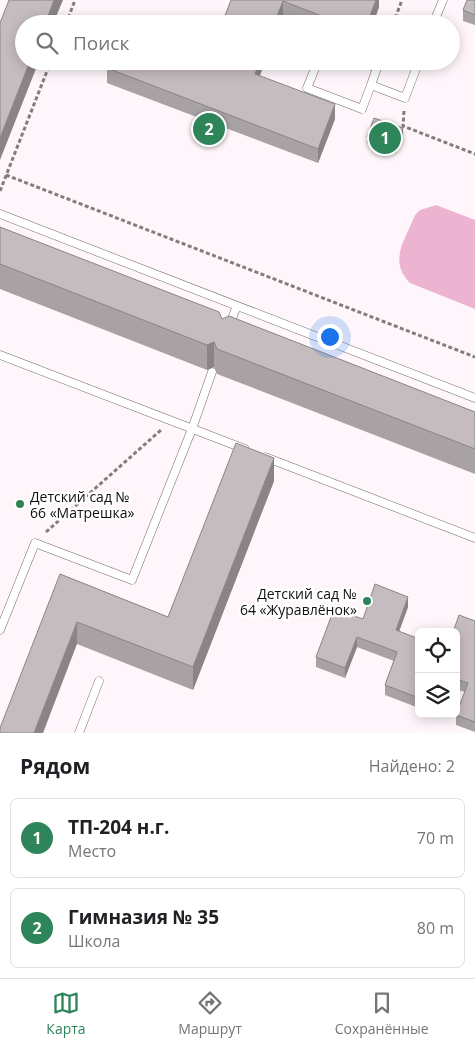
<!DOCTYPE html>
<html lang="ru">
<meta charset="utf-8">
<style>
:root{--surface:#fff;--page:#f2f2f2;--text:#202124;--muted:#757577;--line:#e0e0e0;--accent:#2e855a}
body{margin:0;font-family:"Open Sans",sans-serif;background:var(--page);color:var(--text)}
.controls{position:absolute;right:15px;bottom:15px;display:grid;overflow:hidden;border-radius:8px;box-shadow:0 2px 12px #0003}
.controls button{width:45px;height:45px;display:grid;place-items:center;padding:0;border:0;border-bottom:1px solid var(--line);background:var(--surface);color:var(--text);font:25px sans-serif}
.you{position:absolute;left:329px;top:336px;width:18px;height:18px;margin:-12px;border:4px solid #fff;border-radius:50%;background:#1a73e8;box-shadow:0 0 0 8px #1a73e833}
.badge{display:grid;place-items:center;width:32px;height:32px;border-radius:50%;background:var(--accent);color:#fff;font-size:16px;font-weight:700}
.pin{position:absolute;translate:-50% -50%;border:2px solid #fff;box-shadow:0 1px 5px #0006}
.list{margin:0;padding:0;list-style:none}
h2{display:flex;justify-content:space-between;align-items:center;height:65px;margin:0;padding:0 20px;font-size:21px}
h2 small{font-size:16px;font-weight:400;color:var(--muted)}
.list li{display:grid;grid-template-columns:32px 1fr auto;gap:15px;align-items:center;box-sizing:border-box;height:80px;margin:0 10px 10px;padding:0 10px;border:1px solid var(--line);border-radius:8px}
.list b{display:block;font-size:19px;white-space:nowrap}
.list p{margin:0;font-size:16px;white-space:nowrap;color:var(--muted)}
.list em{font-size:16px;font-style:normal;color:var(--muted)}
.icon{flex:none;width:28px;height:28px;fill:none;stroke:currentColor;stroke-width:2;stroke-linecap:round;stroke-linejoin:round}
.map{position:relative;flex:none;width:475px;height:733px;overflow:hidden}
.search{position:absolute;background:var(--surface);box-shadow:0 2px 12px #0003;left:15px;right:15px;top:15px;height:55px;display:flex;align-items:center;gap:12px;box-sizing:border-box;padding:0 18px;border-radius:28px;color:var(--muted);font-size:19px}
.sheet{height:245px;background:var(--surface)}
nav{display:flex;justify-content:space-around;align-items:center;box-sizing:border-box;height:70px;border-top:1px solid var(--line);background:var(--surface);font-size:14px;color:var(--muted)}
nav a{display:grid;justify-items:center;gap:2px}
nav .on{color:var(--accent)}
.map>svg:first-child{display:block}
.green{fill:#ecb4d1}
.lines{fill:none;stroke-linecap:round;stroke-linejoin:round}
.lane-casing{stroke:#746c70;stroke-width:9}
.path{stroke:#837d80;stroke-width:3;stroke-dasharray:4 2.5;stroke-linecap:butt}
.lane{stroke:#fff;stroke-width:8}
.wall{fill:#a9a2a5}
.shaded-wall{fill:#8a8486}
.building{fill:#c5bcc0;stroke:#8a8486}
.poi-dot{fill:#2e855a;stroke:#fff;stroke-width:2}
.labels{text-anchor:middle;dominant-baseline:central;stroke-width:5;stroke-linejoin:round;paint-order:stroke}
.poi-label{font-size:14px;fill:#120f11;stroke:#fff;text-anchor:start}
</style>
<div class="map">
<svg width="475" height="733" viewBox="0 0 475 733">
<rect width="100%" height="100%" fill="#fef6fa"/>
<path class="green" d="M436 205 475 220V309L410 283C388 261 405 240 415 215L420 210Z"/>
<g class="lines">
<g class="lane-casing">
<path id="lane" d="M433 24 443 0
M318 61 307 88 362 109 371 85 405 98 419 61
M358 61 377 68 371 85
M0 214 475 398
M229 326 237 306
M0 355 245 449
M265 457 475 538
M0 630 35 543 132 580 192 429 212 372
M79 733 99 681"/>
</g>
<path class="path" d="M66 24 75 0
M393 24 402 0
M404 111 403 126 475 154
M6 175 475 357
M0 191 51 61
M46 532 161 430"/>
<use href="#lane" class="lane"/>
</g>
<path class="wall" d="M231 0H379V7L373 24H304L283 16 280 24H222Z
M475 0V25L463 21V10Z
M110 61H265L260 76 335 119 318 163 107 83V68Z
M403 134 396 153 367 143V137Z
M0 227 222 319 475 412V474L217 374 214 367 207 370 0 289Z
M274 481 193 690 77 644 60 574 168 617Z
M408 607 399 631 419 639V708L385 695V685L394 661 357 647 345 678 316 667V657L363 619Z
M475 621V732L456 725V715L465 692 456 689V632Z"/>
<path class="shaded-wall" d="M54 0H63L53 24H45Z
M376 0H379V7L373 24H367Z
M283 1V16L280 24H274Z
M30 61H39L0 160V138Z
M260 61H265L255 88V74Z
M335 104V119L318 163V149Z
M403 128V134L396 153V148Z
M214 342V367L207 370V345Z
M274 458V481L193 690V667Z
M408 597V607L396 640V630Z
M77 622V644L43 733H34Z
M357 637V647L345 678V668Z"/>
<path class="building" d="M9 0H54L45 24H24V61H30L0 138V23Z
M231 0H376L367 24H342L283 1 274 24H222Z
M467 0H475V15L463 10Z
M110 61H260L255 74 335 104 318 149 107 68Z
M374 118 403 128 396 148 367 137Z
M0 227 219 312 222 319 229 316 475 412V449L217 349 214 342 207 345 0 264Z
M236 443 274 458 193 667 77 622 34 733H0V728L60 574 168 617Z
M375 584 408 597 396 630 419 639V698L385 685 397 652 357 637 345 668 316 657 334 609 363 619Z
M459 615 475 621V722L456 715 468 683 456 679V632H453Z"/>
<g class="poi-dot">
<circle cx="20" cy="504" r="5"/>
<circle cx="367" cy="601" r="5"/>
</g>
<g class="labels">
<g class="poi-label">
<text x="30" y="496">Детский сад №<tspan x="30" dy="16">66 «Матрешка»</tspan></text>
<text x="357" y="593" text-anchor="end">Детский сад №<tspan x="357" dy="16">64 «Журавлёнок»</tspan></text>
</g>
</g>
</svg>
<div class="controls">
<button><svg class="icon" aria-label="locate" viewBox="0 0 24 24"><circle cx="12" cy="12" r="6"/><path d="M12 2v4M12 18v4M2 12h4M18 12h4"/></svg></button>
<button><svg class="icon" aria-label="layers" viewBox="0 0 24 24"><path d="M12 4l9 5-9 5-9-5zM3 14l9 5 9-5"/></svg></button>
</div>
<div class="you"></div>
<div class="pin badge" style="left:385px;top:138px">1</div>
<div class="pin badge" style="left:209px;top:129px">2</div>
<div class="search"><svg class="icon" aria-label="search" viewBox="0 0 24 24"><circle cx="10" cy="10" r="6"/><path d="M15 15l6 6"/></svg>Поиск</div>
</div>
<section class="sheet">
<h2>Рядом<small>Найдено: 2</small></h2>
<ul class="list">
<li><span class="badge">1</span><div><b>ТП-204 н.г.</b><p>Место</p></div><em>70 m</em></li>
<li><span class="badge">2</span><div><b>Гимназия № 35</b><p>Школа</p></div><em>80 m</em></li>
</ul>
</section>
<nav>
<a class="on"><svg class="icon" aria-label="map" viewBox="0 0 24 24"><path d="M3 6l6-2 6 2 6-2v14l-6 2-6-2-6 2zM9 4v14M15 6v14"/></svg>Карта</a>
<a><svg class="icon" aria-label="directions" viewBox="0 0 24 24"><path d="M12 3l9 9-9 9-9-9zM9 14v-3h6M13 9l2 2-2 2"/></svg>Маршрут</a>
<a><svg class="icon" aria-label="saved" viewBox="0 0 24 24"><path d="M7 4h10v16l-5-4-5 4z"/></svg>Сохранённые</a>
</nav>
